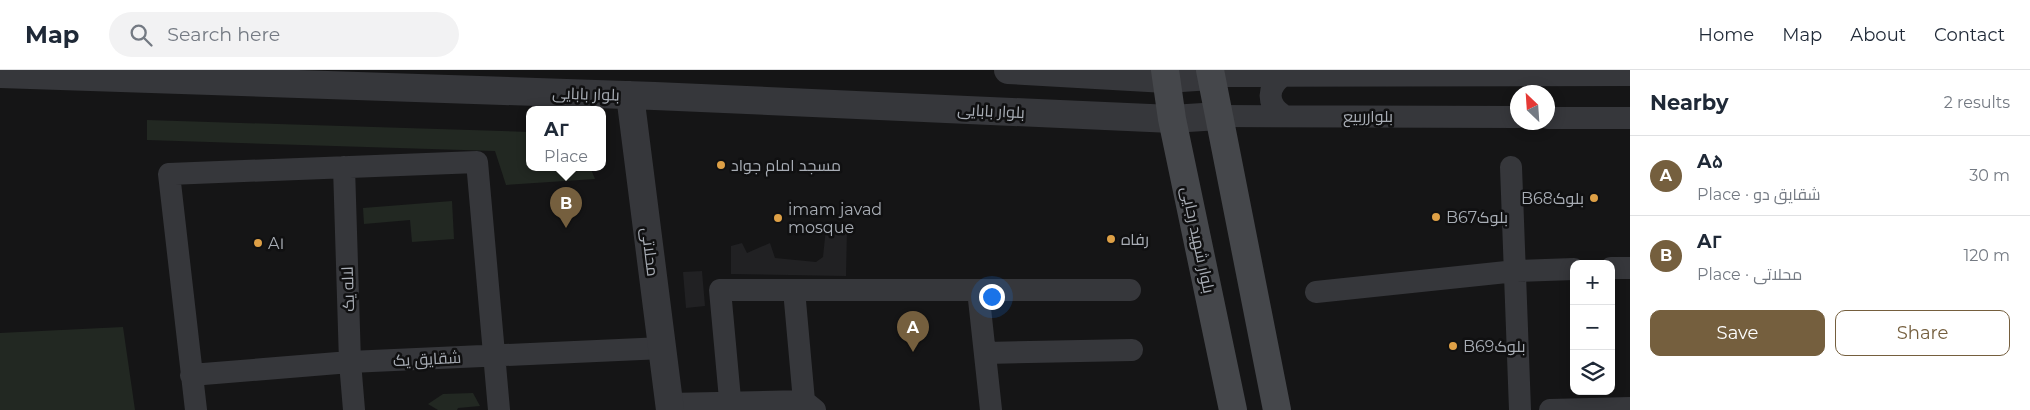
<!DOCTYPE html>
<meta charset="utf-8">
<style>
:root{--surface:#fff;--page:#f2f2f3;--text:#1f2937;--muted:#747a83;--line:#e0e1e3;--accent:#755f3e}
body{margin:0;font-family:Montserrat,Cairo,sans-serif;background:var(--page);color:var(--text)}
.controls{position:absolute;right:15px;bottom:15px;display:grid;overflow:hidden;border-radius:10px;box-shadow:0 2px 12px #0003}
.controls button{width:45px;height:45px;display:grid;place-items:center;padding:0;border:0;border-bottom:1px solid var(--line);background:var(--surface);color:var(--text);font:25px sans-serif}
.compass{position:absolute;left:1510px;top:15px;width:45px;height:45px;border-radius:50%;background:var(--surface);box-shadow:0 2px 12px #0003;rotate:335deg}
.you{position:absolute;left:991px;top:226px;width:18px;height:18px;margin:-12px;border:4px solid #fff;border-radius:50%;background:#1a73e8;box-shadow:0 0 0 8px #1a73e833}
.badge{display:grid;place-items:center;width:32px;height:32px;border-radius:50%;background:var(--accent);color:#fff;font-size:16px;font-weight:700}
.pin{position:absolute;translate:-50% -41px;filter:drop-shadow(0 1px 2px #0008)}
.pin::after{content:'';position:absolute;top:26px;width:18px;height:15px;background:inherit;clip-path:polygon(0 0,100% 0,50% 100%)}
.popup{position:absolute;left:526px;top:36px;width:80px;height:65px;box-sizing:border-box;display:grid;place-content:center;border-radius:10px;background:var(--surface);filter:drop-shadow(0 1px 4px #0005);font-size:16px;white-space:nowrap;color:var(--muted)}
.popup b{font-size:19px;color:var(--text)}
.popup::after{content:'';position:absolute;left:50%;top:100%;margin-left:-10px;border:10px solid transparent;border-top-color:var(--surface)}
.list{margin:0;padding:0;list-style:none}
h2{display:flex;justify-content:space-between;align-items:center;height:65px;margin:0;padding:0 20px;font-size:21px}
h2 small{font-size:16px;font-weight:400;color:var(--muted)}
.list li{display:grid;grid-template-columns:32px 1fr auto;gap:15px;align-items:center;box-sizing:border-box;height:80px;padding:0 20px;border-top:1px solid var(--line)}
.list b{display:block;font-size:19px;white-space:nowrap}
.list p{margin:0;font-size:16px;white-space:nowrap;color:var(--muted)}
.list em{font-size:16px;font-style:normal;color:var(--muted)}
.actions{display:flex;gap:10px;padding:15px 20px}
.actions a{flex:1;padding:11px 0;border:1px solid var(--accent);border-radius:10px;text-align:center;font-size:18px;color:var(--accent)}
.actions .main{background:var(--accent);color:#fff}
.icon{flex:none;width:28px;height:28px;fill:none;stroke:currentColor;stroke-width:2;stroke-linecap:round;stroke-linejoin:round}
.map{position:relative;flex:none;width:1630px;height:340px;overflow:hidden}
header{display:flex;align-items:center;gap:30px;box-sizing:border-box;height:70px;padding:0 25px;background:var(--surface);border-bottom:1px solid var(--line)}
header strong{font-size:24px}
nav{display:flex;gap:28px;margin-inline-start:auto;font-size:18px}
.search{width:350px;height:45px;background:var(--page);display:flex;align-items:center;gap:12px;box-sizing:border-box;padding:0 18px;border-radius:28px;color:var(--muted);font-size:19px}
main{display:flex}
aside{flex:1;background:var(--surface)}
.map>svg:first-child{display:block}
.built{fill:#212123}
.green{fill:#222822}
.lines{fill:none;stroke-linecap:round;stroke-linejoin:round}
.minor{stroke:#36373b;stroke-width:22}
.tertiary{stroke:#36373b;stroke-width:28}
.secondary{stroke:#45474b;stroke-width:28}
.poi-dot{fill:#dea046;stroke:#101011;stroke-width:2}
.labels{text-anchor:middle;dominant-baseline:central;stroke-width:5;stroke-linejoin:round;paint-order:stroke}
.street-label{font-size:16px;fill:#a8adb5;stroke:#101011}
.poi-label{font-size:16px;fill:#a8adb5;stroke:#101011;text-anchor:start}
</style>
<header>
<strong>Map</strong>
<div class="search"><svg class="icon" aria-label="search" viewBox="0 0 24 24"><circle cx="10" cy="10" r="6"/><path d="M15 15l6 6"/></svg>Search here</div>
<nav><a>Home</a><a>Map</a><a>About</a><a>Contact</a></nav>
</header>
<main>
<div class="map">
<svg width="1630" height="340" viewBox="0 0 1630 340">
<rect width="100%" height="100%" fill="#151516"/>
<path class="built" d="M826 158H847L846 206 731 204V176L742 173 747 183 770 173 775 188 816 192 823 187Z
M702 201 705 236 686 238 683 202Z"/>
<path class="green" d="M147 50 530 62V97H590L595 109 506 115 495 81 147 70Z
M452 131 454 169 412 172 410 150 364 154 363 138Z
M123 257 135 340H0V263Z
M473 323 480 336 458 338 457 340H438L428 334 443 324Z"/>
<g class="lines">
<path class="minor" d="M1211 6 1630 5
M1283 45C1266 34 1267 17 1283 6
M1219 46 1518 47
M1548 48H1630
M344 97 350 292 354 340
M1511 97 1520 340
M1611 198H1630
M794 220 804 331
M978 220 991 340
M1316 222 1516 201 1574 199
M985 283 1132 280
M191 305 350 292 663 278
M669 334 804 331 815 340
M196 340 169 104 477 92 499 340
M731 340 720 220H1130
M1550 340 1630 338"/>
<path class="tertiary" d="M1008 0 1166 9 1211 6
M0 4 655 26 1172 49 1219 46
M630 25 670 340"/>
<path class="secondary" d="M1165 0 1172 49 1233 340
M1210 0 1277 340"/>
</g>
<g class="poi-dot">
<circle cx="721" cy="95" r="5"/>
<circle cx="1594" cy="128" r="5"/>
<circle cx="1436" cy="147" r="5"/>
<circle cx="778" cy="148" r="5"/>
<circle cx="1111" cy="169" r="5"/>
<circle cx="258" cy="173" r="5"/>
<circle cx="1453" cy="276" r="5"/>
</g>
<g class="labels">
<g class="street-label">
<text transform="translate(586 24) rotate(2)">بلوار بابایی</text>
<text transform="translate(991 41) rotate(3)">بلوار بابایی</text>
<text x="1368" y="46">بلوارربیع</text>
<text transform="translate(1198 170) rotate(78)">بلوار شهید رجایی</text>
<text transform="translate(650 182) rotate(83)">محلاتی</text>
<text transform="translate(348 219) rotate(-92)">لاله یک</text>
<text transform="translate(427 289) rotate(-3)">شقایق یک</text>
</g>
<g class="poi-label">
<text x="731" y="95">مسجد امام جواد</text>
<text x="1584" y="128" text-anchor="end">B68بلوک</text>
<text x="788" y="139">imam javad<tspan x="788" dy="18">mosque</tspan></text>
<text x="1446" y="147">B67بلوک</text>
<text x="1121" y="169">رفاه</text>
<text x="268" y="173">A۱</text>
<text x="1463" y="276">B69بلوک</text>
</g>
</g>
</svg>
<div class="controls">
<button>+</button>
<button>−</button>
<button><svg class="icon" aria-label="layers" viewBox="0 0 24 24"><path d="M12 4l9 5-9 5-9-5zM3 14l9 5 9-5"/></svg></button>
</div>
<svg class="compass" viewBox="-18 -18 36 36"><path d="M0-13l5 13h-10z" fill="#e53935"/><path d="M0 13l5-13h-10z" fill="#747a83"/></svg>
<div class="you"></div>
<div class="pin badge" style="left:913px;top:282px">A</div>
<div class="pin badge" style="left:566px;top:158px">B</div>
<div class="popup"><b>A۲</b>Place</div>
</div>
<aside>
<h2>Nearby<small>2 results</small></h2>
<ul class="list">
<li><span class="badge">A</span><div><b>A۵</b><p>Place · شقایق دو</p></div><em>30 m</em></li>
<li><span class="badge">B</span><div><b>A۲</b><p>Place · محلاتی</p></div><em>120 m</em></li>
</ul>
<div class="actions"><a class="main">Save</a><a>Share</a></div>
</aside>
</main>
